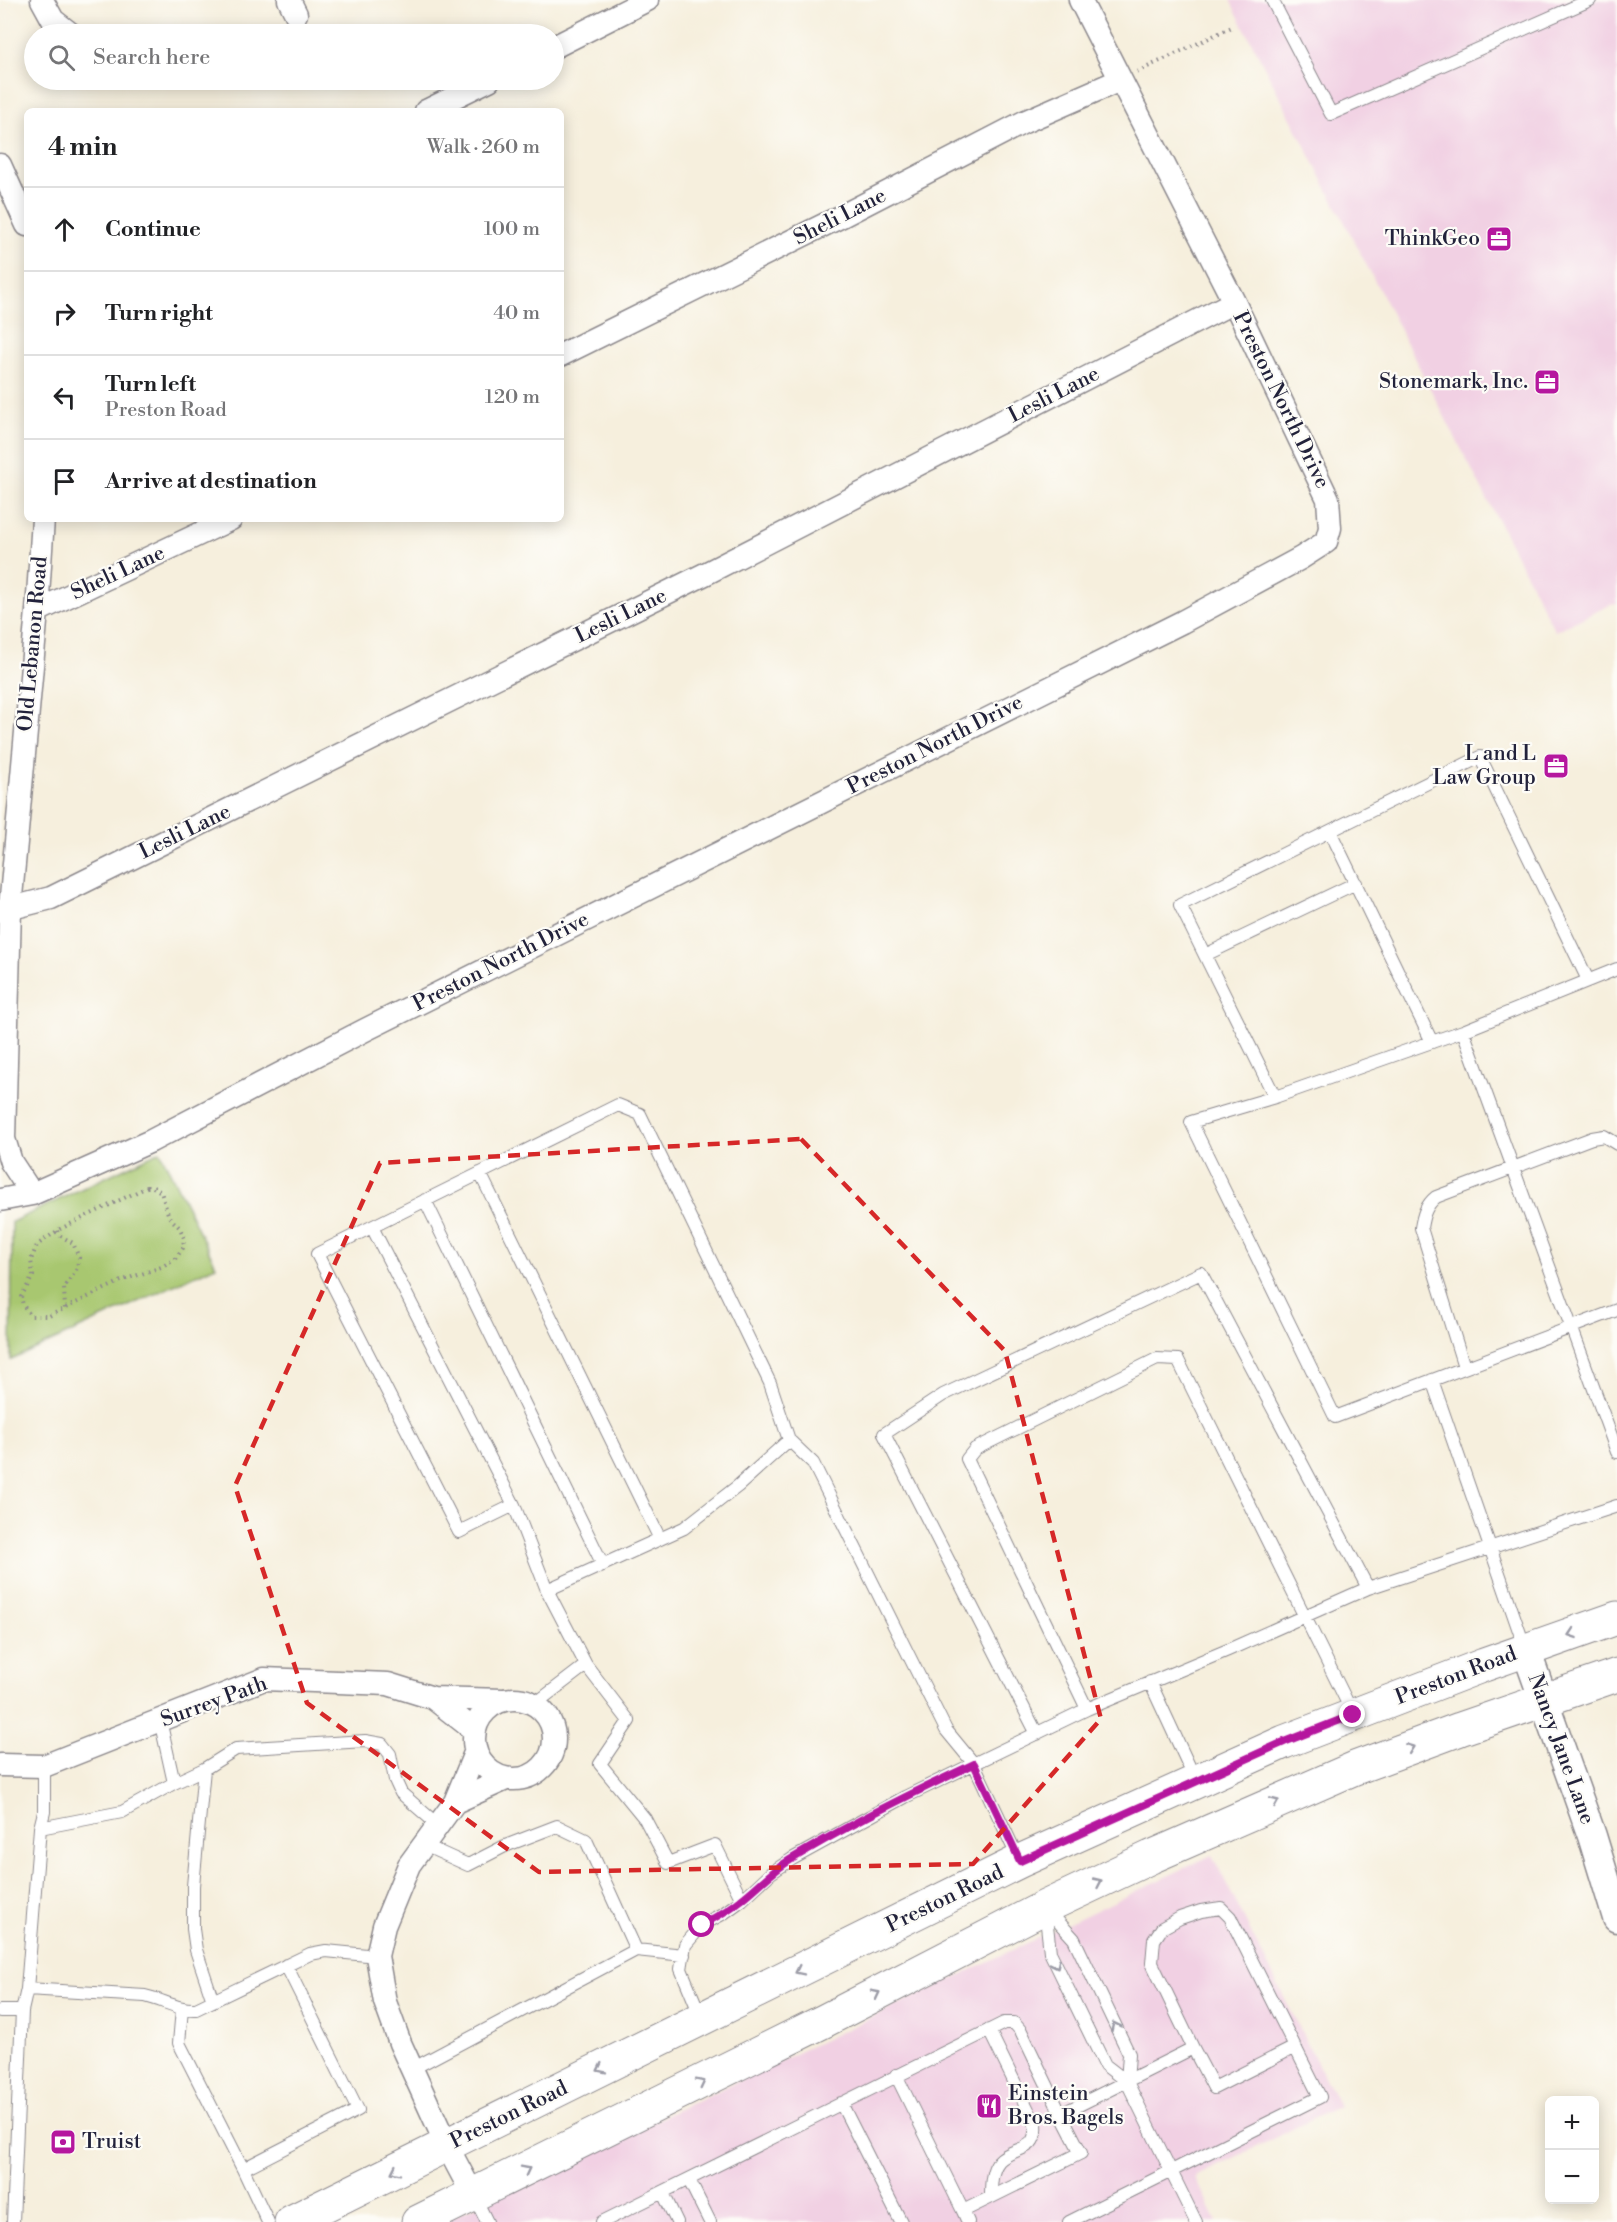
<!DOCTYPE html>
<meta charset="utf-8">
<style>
:root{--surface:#fff;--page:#f6f6f6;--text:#202124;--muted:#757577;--line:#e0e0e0}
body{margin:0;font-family:"Libre Bodoni",serif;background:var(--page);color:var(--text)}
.controls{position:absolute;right:18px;bottom:18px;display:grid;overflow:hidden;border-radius:9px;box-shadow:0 3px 15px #0003}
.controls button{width:54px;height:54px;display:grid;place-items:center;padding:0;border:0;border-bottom:2px solid var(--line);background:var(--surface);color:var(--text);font:30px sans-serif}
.stop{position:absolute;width:18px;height:18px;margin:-14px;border:4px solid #b5179e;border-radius:50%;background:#fff}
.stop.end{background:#b5179e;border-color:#fff;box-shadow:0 2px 6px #0008}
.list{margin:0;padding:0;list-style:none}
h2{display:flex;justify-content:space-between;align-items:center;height:78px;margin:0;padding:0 24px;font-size:26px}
h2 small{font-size:20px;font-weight:400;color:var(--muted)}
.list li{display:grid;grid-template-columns:39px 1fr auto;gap:18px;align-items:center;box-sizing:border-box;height:84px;padding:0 24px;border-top:2px solid var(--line)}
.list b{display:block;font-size:22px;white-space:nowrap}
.list p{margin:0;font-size:20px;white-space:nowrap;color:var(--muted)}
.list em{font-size:20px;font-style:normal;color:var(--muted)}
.icon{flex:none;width:33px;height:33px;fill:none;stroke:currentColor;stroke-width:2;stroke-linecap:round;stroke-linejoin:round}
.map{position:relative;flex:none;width:1617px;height:2222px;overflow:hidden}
.search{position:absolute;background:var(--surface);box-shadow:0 3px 15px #0003;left:24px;top:24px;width:540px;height:66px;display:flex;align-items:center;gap:15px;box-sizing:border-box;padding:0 21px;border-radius:33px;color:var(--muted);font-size:22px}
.panel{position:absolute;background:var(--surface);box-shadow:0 3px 15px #0003;left:24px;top:108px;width:540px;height:414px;border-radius:9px}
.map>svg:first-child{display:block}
.built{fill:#f1d0e3}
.green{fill:#a8c76f;stroke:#657455;stroke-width:1.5}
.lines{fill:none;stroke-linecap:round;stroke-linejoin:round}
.service-casing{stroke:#8c888c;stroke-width:14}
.minor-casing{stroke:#8c888c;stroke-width:25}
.tertiary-casing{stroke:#8c888c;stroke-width:31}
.primary-casing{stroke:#8c888c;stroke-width:35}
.path{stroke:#8c888c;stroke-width:4;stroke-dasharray:1.5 4.5;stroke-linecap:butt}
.service{stroke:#fff;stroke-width:12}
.minor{stroke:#fff;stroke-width:22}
.tertiary{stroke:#fff;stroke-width:28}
.primary{stroke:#fff;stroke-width:33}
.oneway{stroke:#9c9ca7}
.route{stroke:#b5179e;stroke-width:8}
.marked{fill:none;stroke:#d62828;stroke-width:4.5;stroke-dasharray:12 8;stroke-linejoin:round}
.labels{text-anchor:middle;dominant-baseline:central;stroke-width:4.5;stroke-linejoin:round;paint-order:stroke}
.street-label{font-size:21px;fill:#22223b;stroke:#fdfcf7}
.poi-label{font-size:21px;fill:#22223b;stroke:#fdfcf7;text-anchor:end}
</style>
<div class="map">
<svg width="1617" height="2222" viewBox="0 0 1617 2222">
<rect width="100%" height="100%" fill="#fdfcf7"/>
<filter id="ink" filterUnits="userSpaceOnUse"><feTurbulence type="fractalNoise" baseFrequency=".0167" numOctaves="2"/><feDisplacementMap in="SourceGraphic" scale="12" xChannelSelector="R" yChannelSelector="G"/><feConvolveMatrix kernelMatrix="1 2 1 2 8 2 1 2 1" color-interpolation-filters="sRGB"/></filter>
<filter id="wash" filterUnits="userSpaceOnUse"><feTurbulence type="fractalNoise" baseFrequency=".008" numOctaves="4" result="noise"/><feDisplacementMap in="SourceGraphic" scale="24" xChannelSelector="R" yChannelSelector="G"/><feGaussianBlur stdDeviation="1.35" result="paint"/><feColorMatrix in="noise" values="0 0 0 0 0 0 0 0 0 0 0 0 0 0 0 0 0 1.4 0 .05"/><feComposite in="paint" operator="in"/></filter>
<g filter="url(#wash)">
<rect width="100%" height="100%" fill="#f6efdd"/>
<path class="built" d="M1230 0H1617V604L1610 605 1555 631Z
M1212 1855 1339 2106 1195 2177 1217 2222H442Z"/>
<path class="green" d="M160 1151 216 1266 11 1360 12 1222Z"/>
</g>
<g filter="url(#ink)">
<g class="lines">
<g class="service-casing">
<path id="service" d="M1272 0 1331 114 1590 0
M1330 831 1432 1042
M1205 955 1356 883
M1617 969 1463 1031 1275 1097 1191 1122 1335 1417 1617 1310
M1463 1031 1617 1452
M1275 1097 1180 905 1480 757 1588 980
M480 1173 660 1539
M425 1200 603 1565
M372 1227 514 1505
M1464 1367 1421 1228C1423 1215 1426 1205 1436 1197L1592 1138 1604 1136 1617 1144
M1432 1380 1525 1648
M1368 1588 1617 1506
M547 1590 684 1528 738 1486 789 1440 813 1463 946 1730 974 1764 1019 1860
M586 1665 547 1590 514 1505 459 1532 317 1254 618 1105 640 1114 770 1383 789 1440
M1150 1682 1196 1781
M535 1704 586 1665 629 1721 600 1764 645 1819 668 1863 715 1845 742 1900
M1087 1709 967 1459 975 1449 1157 1359 1178 1360 1353 1714
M204 1769 193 1886V1929L196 1950 213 2001
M174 1783 204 1769 236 1749 365 1741 382 1744 390 1754 395 1780 401 1793 439 1826
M40 1828 122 1812 174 1783 160 1720
M424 1845 468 1865 505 1846 557 1826 586 1840 636 1950 684 1955
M1045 1908 1050 1952 1105 2065 1127 2082 1196 2222
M1046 1908 1074 1939 1129 2054 1127 2082
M27 1989 145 1996C163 2000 178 2010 196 2009L310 1954 326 1951 377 1956
M182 2009 179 2043 243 2169 358 2110 286 1965
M0 2011H22
M701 2017 681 1969 685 1945 702 1925 724 1913 742 1900 771 1873 792 1859 905 1797 1087 1709 1228 1650 1368 1588 1201 1273 943 1395 884 1434 1037 1734
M989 2030 1035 2124C1038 2154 1014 2145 999 2161 991 2170 991 2186 991 2197
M1193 2048 1214 2088 1295 2047
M412 2069 636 1950
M896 2075 963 2211
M841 2103 901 2222
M243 2169 268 2222
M689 2180 710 2222
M663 2193 677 2222
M474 2196 487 2222
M13 2222 22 2011 27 1989 40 1828 44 1812V1766
M602 2222 1004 2023H1014L1021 2031 1061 2114 1193 2048 1152 1963 1154 1940 1162 1928 1180 1918 1201 1911 1221 1908 1230 1917 1320 2097 1069 2222
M968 2222 963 2211 1081 2153 1061 2114"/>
</g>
<g class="minor-casing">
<path id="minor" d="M42 0 53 20 71 34
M289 0 296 14
M554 47 647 0
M426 111 489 80
M0 165 27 225
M561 355 842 216 1024 122 1120 80
M37 611 231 519
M0 911 51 898 705 574 1234 302
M32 1194 11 1162 4 1139 10 908 37 611 43 519
M0 1200 32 1194 151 1141 365 1030 1182 622 1301 558 1326 542 1330 528 1328 499 1234 302 1080 0
M433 1698 474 1730
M474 1739a40 40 0 1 1 80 0a40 40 0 1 1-80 0Z
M0 1765 44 1766 264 1679 388 1684 433 1698 503 1700
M455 1802 506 1779
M473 2195 447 2146 400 2043 385 2002 377 1956 384 1926 409 1865 455 1802 475 1753"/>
</g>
<g class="tertiary-casing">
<path id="tertiary" d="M1526 1650 1592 1836 1617 1918"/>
</g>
<g class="primary-casing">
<path id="primary" d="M291 2222 1020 1861 1284 1742 1484 1665 1617 1618
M418 2222 824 2021 1045 1907 1151 1857 1355 1768 1460 1729 1617 1675"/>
</g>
<path class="path" d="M1137 72 1234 26
M147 1187H153L161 1192 169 1217 180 1228 184 1238 183 1248 175 1259 161 1267 121 1281 49 1316H31L23 1305 21 1297 33 1276 31 1260 37 1245 60 1229Z
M57 1231 59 1235 73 1243 79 1258 76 1271 64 1287 65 1309"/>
<use href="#service" class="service"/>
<use href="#minor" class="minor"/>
<use href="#tertiary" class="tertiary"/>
<use href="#primary" class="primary"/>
</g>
<defs><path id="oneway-chevron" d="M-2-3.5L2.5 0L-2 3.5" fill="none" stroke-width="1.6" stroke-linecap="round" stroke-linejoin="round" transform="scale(1.5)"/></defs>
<g class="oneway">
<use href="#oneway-chevron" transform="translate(1572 1634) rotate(161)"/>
<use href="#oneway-chevron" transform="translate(1410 1748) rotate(-21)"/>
<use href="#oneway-chevron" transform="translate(1275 1802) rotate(-23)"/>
<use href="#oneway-chevron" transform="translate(1098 1882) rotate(-25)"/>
<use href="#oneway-chevron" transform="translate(1056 1964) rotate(64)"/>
<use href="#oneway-chevron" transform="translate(799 1971) rotate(154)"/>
<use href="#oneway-chevron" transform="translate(876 1994) rotate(-27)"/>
<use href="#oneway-chevron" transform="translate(1115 2026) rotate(-116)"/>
<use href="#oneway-chevron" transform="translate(601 2069) rotate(154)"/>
<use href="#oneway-chevron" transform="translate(701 2083) rotate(-27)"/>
<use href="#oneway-chevron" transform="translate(526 2170) rotate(-27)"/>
<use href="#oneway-chevron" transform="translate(395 2171) rotate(154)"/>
</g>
</g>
<g class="lines" filter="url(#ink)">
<path class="route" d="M702 1925C716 1917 729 1910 741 1900 758 1887 772 1871 790 1860 849 1824 912 1793 974 1764L1020 1861 1284 1742 1353 1715"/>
</g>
<path class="marked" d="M801 1139 1005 1351 1101 1719 973 1864 539 1872 307 1703 235 1486 380 1163Z"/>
<defs>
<g id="office-square" transform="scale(1.35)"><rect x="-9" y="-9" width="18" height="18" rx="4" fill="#b5179e" stroke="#fdfcf7"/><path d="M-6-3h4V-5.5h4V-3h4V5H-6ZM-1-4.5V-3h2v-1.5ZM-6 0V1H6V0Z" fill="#fff"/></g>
<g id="restaurant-square" transform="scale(1.35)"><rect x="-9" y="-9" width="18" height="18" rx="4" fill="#b5179e" stroke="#fdfcf7"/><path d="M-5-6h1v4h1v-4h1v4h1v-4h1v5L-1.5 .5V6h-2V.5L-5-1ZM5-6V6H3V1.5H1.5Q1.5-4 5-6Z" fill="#fff"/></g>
<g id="bank-square" transform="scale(1.35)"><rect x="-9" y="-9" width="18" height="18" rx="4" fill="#b5179e" stroke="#fdfcf7"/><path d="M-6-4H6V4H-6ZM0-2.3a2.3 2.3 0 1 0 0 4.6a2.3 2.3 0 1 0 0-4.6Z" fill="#fff"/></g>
</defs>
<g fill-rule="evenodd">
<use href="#office-square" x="1499" y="239"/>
<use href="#office-square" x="1547" y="382"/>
<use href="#office-square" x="1556" y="766"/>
<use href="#restaurant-square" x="989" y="2106"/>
<use href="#bank-square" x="63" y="2142"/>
</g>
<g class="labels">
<g class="street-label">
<text transform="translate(840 217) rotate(-27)">Sheli Lane</text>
<text transform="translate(1054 395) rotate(-27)">Lesli Lane</text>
<text transform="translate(1281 400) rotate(64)">Preston North Drive</text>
<text transform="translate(118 573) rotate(-25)">Sheli Lane</text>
<text transform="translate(621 616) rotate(-26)">Lesli Lane</text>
<text transform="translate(33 644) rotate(-85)">Old Lebanon Road</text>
<text transform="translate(935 745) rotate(-27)">Preston North Drive</text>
<text transform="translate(185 832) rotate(-26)">Lesli Lane</text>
<text transform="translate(501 962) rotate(-27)">Preston North Drive</text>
<text transform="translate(1456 1676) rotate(-21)">Preston Road</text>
<text transform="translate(214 1702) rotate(-20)">Surrey Path</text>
<text transform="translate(1561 1749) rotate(70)">Nancy Jane Lane</text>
<text transform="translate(945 1899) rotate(-26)">Preston Road</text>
<text transform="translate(509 2115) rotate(-26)">Preston Road</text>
</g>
<g class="poi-label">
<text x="1480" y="239">ThinkGeo</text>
<text x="1528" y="382">Stonemark, Inc.</text>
<text x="1536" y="754">L and L<tspan x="1536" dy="24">Law Group</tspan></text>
<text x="1008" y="2094" text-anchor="start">Einstein<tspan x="1008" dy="24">Bros. Bagels</tspan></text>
<text x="82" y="2142" text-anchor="start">Truist</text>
</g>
</g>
</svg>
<div class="controls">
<button>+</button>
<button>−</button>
</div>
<div class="stop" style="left:702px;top:1925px"></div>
<div class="stop end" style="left:1353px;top:1715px"></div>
<div class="search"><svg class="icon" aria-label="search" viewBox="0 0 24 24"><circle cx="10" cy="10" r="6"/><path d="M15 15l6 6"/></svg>Search here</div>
<section class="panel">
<h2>4 min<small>Walk · 260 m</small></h2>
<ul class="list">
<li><svg class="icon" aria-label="ahead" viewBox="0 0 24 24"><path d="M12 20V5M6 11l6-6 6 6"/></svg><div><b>Continue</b></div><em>100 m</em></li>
<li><svg class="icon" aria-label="right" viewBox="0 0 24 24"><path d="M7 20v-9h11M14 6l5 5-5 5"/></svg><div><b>Turn right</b></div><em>40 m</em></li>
<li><svg class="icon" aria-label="left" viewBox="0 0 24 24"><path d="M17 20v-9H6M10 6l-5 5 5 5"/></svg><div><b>Turn left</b><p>Preston Road</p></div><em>120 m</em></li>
<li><svg class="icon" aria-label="arrive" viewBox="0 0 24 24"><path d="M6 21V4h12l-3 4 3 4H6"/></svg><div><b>Arrive at destination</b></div></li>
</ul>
</section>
</div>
